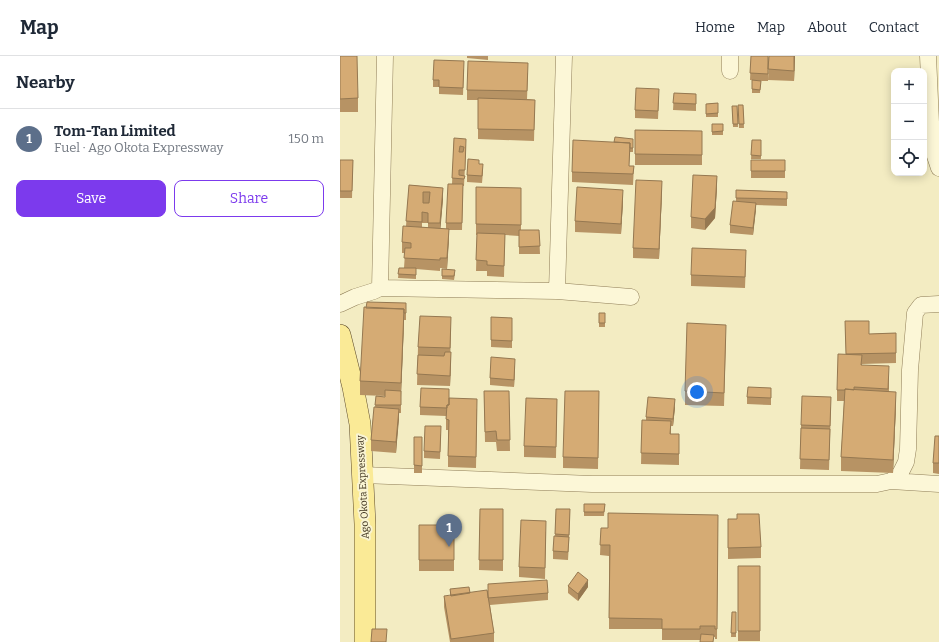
<!DOCTYPE html>
<meta charset="utf-8">
<style>
:root{--surface:#fff;--page:#f2f2f3;--text:#1f2937;--muted:#747a83;--line:#e0e1e3;--accent:#7c3aed}
body{margin:0;font-family:Bitter,serif;background:var(--page);color:var(--text)}
.controls{position:absolute;right:12px;top:12px;display:grid;overflow:hidden;border-radius:8px;box-shadow:0 2px 10px #0003}
.controls button{width:36px;height:36px;display:grid;place-items:center;padding:0;border:0;border-bottom:1px solid var(--line);background:var(--surface);color:var(--text);font:20px sans-serif}
.you{position:absolute;left:357px;top:336px;width:14px;height:14px;margin:-10px;border:3px solid #fff;border-radius:50%;background:#1a73e8;box-shadow:0 0 0 6px #1a73e833}
.badge{display:grid;place-items:center;width:26px;height:26px;border-radius:50%;background:var(--accent);color:#fff;font-size:13px;font-weight:700}
.pin{position:absolute;translate:-50% -33px;filter:drop-shadow(0 1px 2px #0008)}
.pin::after{content:'';position:absolute;top:21px;width:14px;height:12px;background:inherit;clip-path:polygon(0 0,100% 0,50% 100%)}
.list{margin:0;padding:0;list-style:none}
h2{display:flex;justify-content:space-between;align-items:center;height:52px;margin:0;padding:0 16px;font-size:17px}
h2 small{font-size:13px;font-weight:400;color:var(--muted)}
.list li{display:grid;grid-template-columns:26px 1fr auto;gap:12px;align-items:center;box-sizing:border-box;height:60px;padding:0 16px;border-top:1px solid var(--line)}
.list b{display:block;font-size:15px;white-space:nowrap}
.list p{margin:0;font-size:13px;white-space:nowrap;color:var(--muted)}
.list em{font-size:13px;font-style:normal;color:var(--muted)}
.actions{display:flex;gap:8px;padding:12px 16px}
.actions a{flex:1;padding:9px 0;border:1px solid var(--accent);border-radius:8px;text-align:center;font-size:14px;color:var(--accent)}
.actions .main{background:var(--accent);color:#fff}
.icon{flex:none;width:22px;height:22px;fill:none;stroke:currentColor;stroke-width:2;stroke-linecap:round;stroke-linejoin:round}
.map{position:relative;flex:none;width:599px;height:586px;overflow:hidden}
header{display:flex;align-items:center;gap:24px;box-sizing:border-box;height:56px;padding:0 20px;background:var(--surface);border-bottom:1px solid var(--line)}
header strong{font-size:19px}
nav{display:flex;gap:22px;margin-inline-start:auto;font-size:14px}
main{display:flex}
aside{flex:1;background:var(--surface)}
.map>svg:first-child{display:block}
.lines{fill:none;stroke-linecap:round;stroke-linejoin:round}
.minor-casing{stroke:#8f7d57;stroke-width:17}
.major-casing{stroke:#5d4a2b;stroke-width:22}
.minor{stroke:#fcf7d7;stroke-width:16}
.major{stroke:#faea96;stroke-width:21}
.wall{fill:#b79364;fill-rule:evenodd}
.shaded-wall{fill:#957851}
.building{fill:#d5ab74;stroke:#957851;fill-rule:evenodd}
.labels{text-anchor:middle;dominant-baseline:central;stroke-width:4;stroke-linejoin:round;paint-order:stroke}
.street-label{font-size:10px;fill:#3d311d;stroke:#f9f4d3}
</style>
<header>
<strong>Map</strong>
<nav><a>Home</a><a>Map</a><a>About</a><a>Contact</a></nav>
</header>
<main>
<aside>
<h2>Nearby<small></small></h2>
<ul class="list">
<li><span class="badge" style="background:#5c6f8a">1</span><div><b>Tom-Tan Limited</b><p>Fuel · Ago Okota Expressway</p></div><em>150 m</em></li>
</ul>
<div class="actions"><a class="main">Save</a><a>Share</a></div>
</aside>
<div class="map">
<svg width="599" height="586" viewBox="0 0 599 586">
<rect width="100%" height="100%" fill="#f3ecc2"/>
<g class="lines">
<g class="minor-casing">
<path id="minor" d="M588 0 591 66 593 94 599 112
M390 15V0
M40 232 45 0
M217 235 224 0
M0 248 15 241 34 235 40 232 217 235 291 241
M23 419 252 428H537L551 425 560 418 566 406 568 393 570 314 575 257 581 249 599 248
M551 425 599 428"/>
</g>
<g class="major-casing">
<path id="major" d="M0 279 13 331 20 368 25 468V586"/>
</g>
<use href="#minor" class="minor"/>
<use href="#major" class="major"/>
</g>
<path class="wall" d="M0 0 18 42V56H0Z
M127 0H148V4L127 2Z
M411 0H428V25H421L420 37H412V24H410Z
M429 0H455L454 25 428 24Z
M124 13 123 39 99 38V31H93V24Z
M188 17 187 43 195 44 194 85 138 83V44H127V34Z
M334 37 356 38V55L333 54Z
M319 40 318 63 295 62V54Z
M378 47V61H366V48Z
M398 49H403L404 72H399Z
M392 50H397L398 71H393Z
M372 68H383V79H372Z
M295 74 362 75V109H295Z
M114 82 126 90 124 130H123L122 174H109L107 213 100 212V215L76 213V223L58 222 59 212H64L65 197H62V186L66 170 69 129 103 132V143L100 173H106V167L112 128ZM82 167H88V172L82 171Z
M293 83V96H290L289 110H294L293 129 232 126V116L274 86Z
M412 84H421V103H411Z
M0 104H13L12 142H0Z
M411 104H445V122H411Z
M139 108 143 116 142 127 127 126V119Z
M136 131 181 132V174H199L200 198H179V180L165 179 164 221 147 220V215H136L137 179H136Z
M377 131 375 162 365 174 351 172V161Z
M396 134 447 136V150L416 149 413 179 390 177V169L396 145Z
M322 136 319 203 293 202V192Z
M283 145 281 178 235 176V165Z
M406 205 405 232 351 230V219Z
M115 218 114 224 102 223V220Z
M66 247V264H64L61 335V357H59L56 397 31 395V384L35 351 36 340 45 341V340L20 339V325L26 252Z
M259 257H265V271H259Z
M151 261 172 262V292L151 291Z
M505 265 529 278 556 277V307L522 308V309L549 321V335L556 349 553 417 501 415V401L504 345H497V334L506 299Z
M111 272 110 296 111 307 110 330 77 329 78 291Z
M386 282 384 350 345 349V335Z
M175 310 174 331 150 329V322Z
M144 335H169L170 395H157L156 386H145Z
M259 335 258 413 223 412V401Z
M431 339V349L407 348V341Z
M109 342 137 353 136 412 108 411V374H106V360L80 359V351Z
M217 343 216 402 184 401V390Z
M335 351 333 370H331V378L339 388V409L301 408 302 364H306V361Z
M491 351 489 414 460 413 461 369Z
M101 378 100 403 84 402V395Z
M599 380V418L593 417V407Z
M74 381H82V417H74Z
M244 448H265L264 460H244Z
M140 453H163V515L139 514Z
M216 453H230L229 486 228 504 213 503V495L215 480Z
M378 459 377 583H375V581H360V584H322V573H269V500L260 499 261 472H268Z
M388 463 421 491V502L388 503Z
M79 469H114V515H79Z
M206 475 205 523 179 521V511Z
M398 510H420V585H398Z
M148 528 208 537V544L150 549 154 577V586H110L104 551V540H110V533L130 537 148 535Z
M228 530 248 531 238 545 228 537Z
M392 556H396V581H391Z"/>
<path class="shaded-wall" d="M454 0H455L454 25Z
M377 120V131L375 162 365 174V163Z
M322 125V136L319 203V193Z
M103 132V143L100 178V167Z
M283 134V145L281 178V168Z
M416 147V154L413 179V172Z
M109 173V184L107 213V202Z
M64 253V267L61 341V327Z
M111 261V272L110 303V292Z
M111 296V307L110 330V320Z
M175 303V310L174 331V324Z
M556 336V349L553 417V404Z
M335 343V351L333 370V363Z
M59 353V363L56 397V386Z
M248 524V531L238 545V538Z"/>
<path class="building" d="M0 0H17L18 42 0 43Z
M411 0H428V18L410 17Z
M429 0H454V15L428 13Z
M94 4 124 5 123 32 99 31V24H93Z
M128 5 188 7 187 35 127 34Z
M412 24 421 25 420 34 412 33Z
M296 32 319 33 318 55 295 54Z
M334 37 356 38V48L333 47Z
M138 42 195 44 194 74 138 73Z
M378 47V57L366 58V48Z
M398 49H403L404 68H399Z
M392 50H397L398 68H393Z
M372 68H383V75L372 76Z
M295 74 362 75V99L295 98Z
M275 81 293 83V92H290V87L274 86Z
M114 82 126 83 125 114H119V119L125 120 124 123 112 122ZM120 90 124 91 123 96H119Z
M233 84 290 87 289 110H294L293 118 232 116Z
M412 84H421V100L411 99Z
M128 103 139 104V108H143L142 120 127 119Z
M0 104H13L12 135H0Z
M411 104H445V115H411Z
M353 119 377 120 375 152 365 163 351 161Z
M296 124 322 125 319 193 293 192Z
M108 128H123L122 167H106Z
M69 129 103 132 100 167H88V157L82 156V166L66 165ZM83 136H90L89 147H83Z
M136 131 181 132V169L136 168Z
M237 131 283 134 281 168 235 165Z
M396 134 447 136V143L396 142Z
M393 145 416 147 413 172 390 169Z
M63 170 109 173 107 202H100V204L64 202 65 192H71V187L62 186Z
M179 174H199L200 190 179 191Z
M137 177 165 178 164 210 147 209V205L136 204Z
M352 192 406 194 405 221 351 219Z
M59 212H76V219L58 218Z
M102 213 115 214 114 220H102Z
M27 246 66 247V257H64V253L26 252Z
M24 251 64 253 61 327 20 325Z
M259 257H265V267H259Z
M80 260 111 261 110 292 78 291Z
M151 261 172 262V285L151 284Z
M505 265H529V278L556 277V297L506 298Z
M347 267 386 269 384 337 345 335Z
M105 296H111L110 320 77 318 78 299 104 300Z
M498 298 522 299 521 309 549 310 548 333 514 331V334L505 333V334H497Z
M151 301 175 303 174 324 150 322Z
M408 331 431 332V342L407 341Z
M81 332 109 333V349H107V352L80 351Z
M505 333 556 336 553 404 501 401Z
M45 334 61 335V349H35L36 340 45 341Z
M144 335H169L170 384H157L156 375 145 376Z
M225 335H259L258 402 223 401Z
M462 340 491 341 490 370 461 369Z
M308 341 335 343 333 363 306 361Z
M109 342 137 343 136 401 108 400 109 364 106 363 107 349H109Z
M186 342 217 343 216 391 184 390Z
M34 351 59 353 56 386 31 384Z
M302 364 331 365 330 378H339V398L301 397Z
M85 370H101L100 396 84 395Z
M461 372 490 373 489 404 460 403Z
M595 380H599V407H593Z
M74 381H82V410L74 409Z
M244 448H265L264 456H244Z
M140 453H163V504H139Z
M216 453H230L229 479 215 478Z
M268 457 378 459 377 573H375V570H360V573H322V563L269 562 270 489H260L261 472H268Z
M397 458H419L421 491 388 492V463H397Z
M181 464 206 465 205 512 179 511Z
M79 469H114V504H79Z
M214 480 229 481 228 496 213 495Z
M398 510H420V575H398Z
M238 516 248 524 238 538 228 530Z
M207 524 208 537 148 542V528Z
M129 531 130 537 111 540 110 533Z
M147 534 154 577 111 583 104 540Z
M392 556H396V577H391Z
M32 573H47L46 586H31Z
M361 578 374 579 373 586H360Z"/>
<g class="labels">
<g class="street-label">
<text transform="translate(23 431) rotate(-93)">Ago Okota Expressway</text>
</g>
</g>
</svg>
<div class="controls">
<button>+</button>
<button>−</button>
<button><svg class="icon" aria-label="locate" viewBox="0 0 24 24"><circle cx="12" cy="12" r="6"/><path d="M12 2v4M12 18v4M2 12h4M18 12h4"/></svg></button>
</div>
<div class="you"></div>
<div class="pin badge" style="left:109px;top:491px;background:#5c6f8a">1</div>
</div>
</main>
